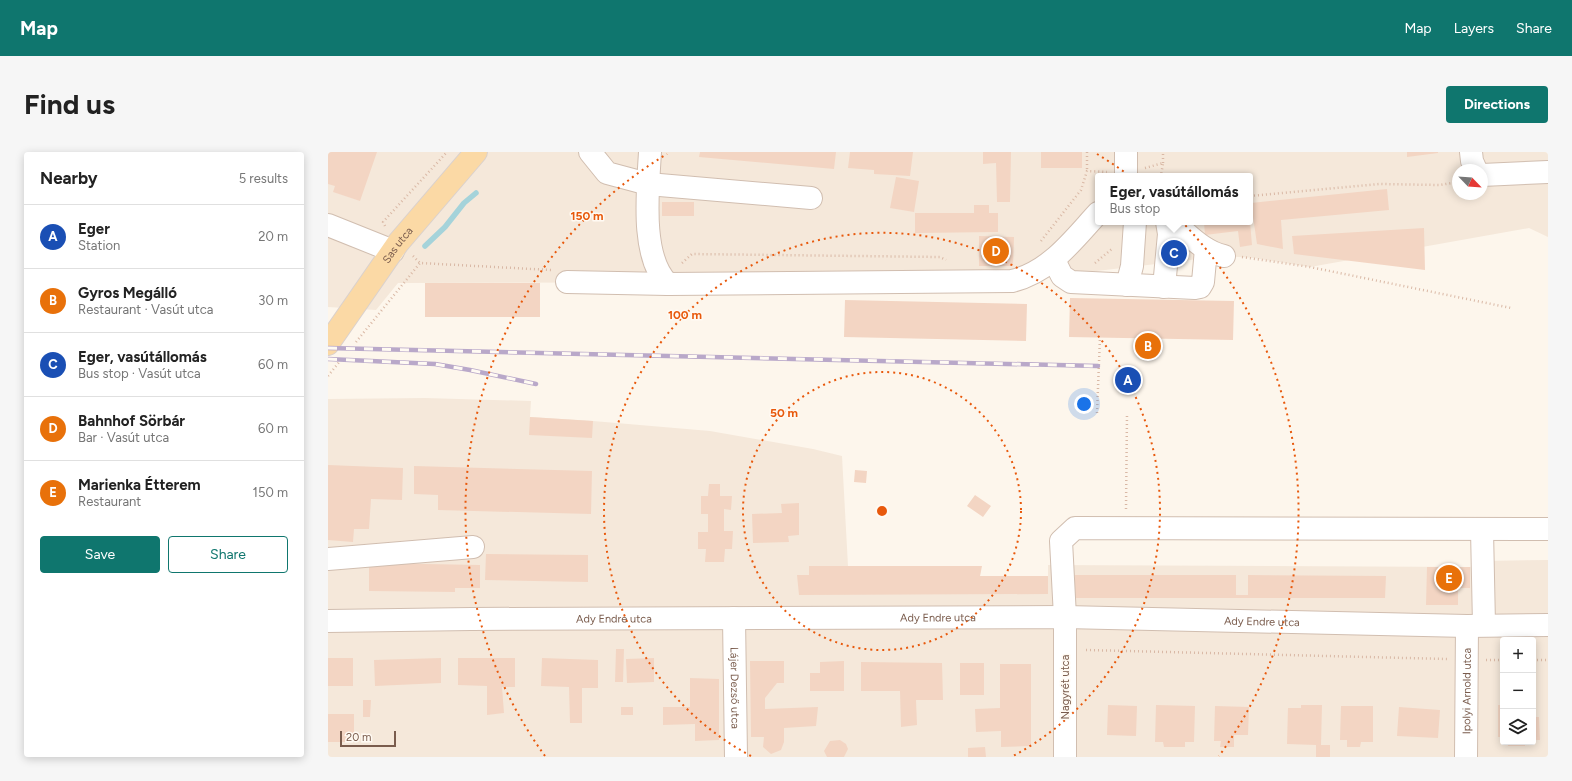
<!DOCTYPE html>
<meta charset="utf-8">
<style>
:root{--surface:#fff;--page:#f6f6f6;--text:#222;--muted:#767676;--line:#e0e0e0;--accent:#0f766e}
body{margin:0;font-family:Figtree,sans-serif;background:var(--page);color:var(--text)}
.controls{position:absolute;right:12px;bottom:12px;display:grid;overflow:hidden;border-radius:4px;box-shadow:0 2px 10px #0003}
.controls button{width:36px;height:36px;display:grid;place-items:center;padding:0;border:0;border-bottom:1px solid var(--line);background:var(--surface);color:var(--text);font:20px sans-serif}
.compass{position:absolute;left:1124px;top:12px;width:36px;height:36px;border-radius:50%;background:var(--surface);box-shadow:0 2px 10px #0003;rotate:115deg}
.scale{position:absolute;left:12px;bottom:10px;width:56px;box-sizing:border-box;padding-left:4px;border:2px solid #7a5c4d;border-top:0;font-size:11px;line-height:14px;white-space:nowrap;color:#7a5c4d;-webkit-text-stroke:3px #fffaf3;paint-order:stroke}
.you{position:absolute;left:756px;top:252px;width:14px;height:14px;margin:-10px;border:3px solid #fff;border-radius:50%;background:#1a73e8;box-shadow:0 0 0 6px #1a73e833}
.badge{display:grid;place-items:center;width:26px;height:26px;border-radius:50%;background:var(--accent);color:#fff;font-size:13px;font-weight:700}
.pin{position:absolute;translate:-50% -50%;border:2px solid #fff;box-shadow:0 1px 4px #0006}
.popup{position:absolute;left:767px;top:21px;width:158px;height:52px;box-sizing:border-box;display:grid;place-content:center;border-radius:4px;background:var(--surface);filter:drop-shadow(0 1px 3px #0005);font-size:13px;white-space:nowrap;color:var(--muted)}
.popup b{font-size:15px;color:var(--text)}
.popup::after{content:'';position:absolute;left:50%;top:100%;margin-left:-8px;border:8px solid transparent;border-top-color:var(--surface)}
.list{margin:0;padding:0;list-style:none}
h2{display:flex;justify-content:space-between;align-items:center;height:52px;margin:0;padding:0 16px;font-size:17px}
h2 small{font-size:13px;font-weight:400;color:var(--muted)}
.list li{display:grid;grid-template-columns:26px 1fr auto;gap:12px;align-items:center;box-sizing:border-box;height:64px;padding:0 16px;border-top:1px solid var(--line)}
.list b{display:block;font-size:15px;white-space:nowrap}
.list p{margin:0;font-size:13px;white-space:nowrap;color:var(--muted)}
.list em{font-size:13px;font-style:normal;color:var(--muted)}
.actions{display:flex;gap:8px;padding:12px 16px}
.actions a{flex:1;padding:9px 0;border:1px solid var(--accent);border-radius:4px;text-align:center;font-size:14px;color:var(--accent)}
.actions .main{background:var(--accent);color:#fff}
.icon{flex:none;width:22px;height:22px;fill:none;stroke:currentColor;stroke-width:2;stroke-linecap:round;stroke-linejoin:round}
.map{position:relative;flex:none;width:1220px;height:605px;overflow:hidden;border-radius:4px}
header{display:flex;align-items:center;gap:24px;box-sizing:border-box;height:56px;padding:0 20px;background:var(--accent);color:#fff}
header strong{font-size:19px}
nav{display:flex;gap:22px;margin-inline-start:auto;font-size:14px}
.intro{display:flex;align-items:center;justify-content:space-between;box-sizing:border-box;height:96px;padding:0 24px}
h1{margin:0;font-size:28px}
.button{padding:10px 18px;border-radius:4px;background:var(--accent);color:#fff;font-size:14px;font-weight:700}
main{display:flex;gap:24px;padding:0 24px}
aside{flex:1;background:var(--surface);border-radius:4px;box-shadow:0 2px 10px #0003}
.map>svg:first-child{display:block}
.residential{fill:#f5e8da;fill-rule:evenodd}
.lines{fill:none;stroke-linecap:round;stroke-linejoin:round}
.stream{stroke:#a5d3da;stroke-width:5.5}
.building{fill:#f3d5c3}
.minor-casing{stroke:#d1beb0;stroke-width:24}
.major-casing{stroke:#dad1cd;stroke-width:24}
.path{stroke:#d9b8a5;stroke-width:2.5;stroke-dasharray:1 3;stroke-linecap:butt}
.minor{stroke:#fff;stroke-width:22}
.major{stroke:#fbd9a5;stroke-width:22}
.rail-casing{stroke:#b9a8c9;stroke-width:4.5}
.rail{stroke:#fffaf3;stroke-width:3;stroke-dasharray:9;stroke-linecap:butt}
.ring{fill:none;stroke:#e8590c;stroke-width:2;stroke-dasharray:2 4}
.labels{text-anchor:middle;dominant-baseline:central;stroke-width:3;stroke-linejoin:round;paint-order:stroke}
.street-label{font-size:11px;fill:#7a5c4d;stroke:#fffaf3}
.centre{fill:#e8590c;stroke:#fffaf3;stroke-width:2}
.ring-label{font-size:12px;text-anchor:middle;font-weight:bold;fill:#e8590c;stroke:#fffaf3;stroke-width:3;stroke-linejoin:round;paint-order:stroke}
</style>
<header>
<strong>Map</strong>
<nav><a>Map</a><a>Layers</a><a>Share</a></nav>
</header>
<div class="intro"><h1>Find us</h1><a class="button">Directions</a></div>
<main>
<aside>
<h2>Nearby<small>5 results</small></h2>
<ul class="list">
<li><span class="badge" style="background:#1a4fb4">A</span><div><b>Eger</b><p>Station</p></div><em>20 m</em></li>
<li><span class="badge" style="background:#e8710a">B</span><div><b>Gyros Megálló</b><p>Restaurant · Vasút utca</p></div><em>30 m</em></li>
<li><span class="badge" style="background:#1a4fb4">C</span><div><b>Eger, vasútállomás</b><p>Bus stop · Vasút utca</p></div><em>60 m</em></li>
<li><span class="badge" style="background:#e8710a">D</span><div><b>Bahnhof Sörbár</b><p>Bar · Vasút utca</p></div><em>60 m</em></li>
<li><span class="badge" style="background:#e8710a">E</span><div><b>Marienka Étterem</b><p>Restaurant</p></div><em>150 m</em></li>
</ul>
<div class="actions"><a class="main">Save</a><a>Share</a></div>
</aside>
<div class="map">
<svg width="1220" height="605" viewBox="0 0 1220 605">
<rect width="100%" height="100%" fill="#fdf6ec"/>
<path class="residential" d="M0 0H1220V85L1201 76 982 115 926 106 896 104 684 129 70 131 48 158 0 155ZM1130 18H1154V42H1130ZM770 24H922V70H770Z
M97 246 203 249 202 265 265 269 382 279 485 297 514 304 520 414H653L652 424H720V413L1142 415 1155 409 1220 408V605H0V247ZM1175 488H1205V590H1175Z"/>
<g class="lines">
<path class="stream" d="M97 94 117 75 136 51 148 41"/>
</g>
<path class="building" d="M0 0H49L32 49 5 40 7 34 0 32Z
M372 0H508L506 17 371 5Z
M522 0H585L582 24 546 22V18L520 16Z
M655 0H683L682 50H669L668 11 655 12Z
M713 0H754V16H713Z
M1079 0H1110V1L1079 5Z
M568 25 591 29 586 60 562 56Z
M1059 37 1061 58 953 68 955 97 929 92 923 51Z
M334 50H366V64H334Z
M646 53H661V61H670V80L587 81V61H646Z
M876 70H922L924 93 912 95 910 79 877 83Z
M1096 76 1097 118 966 102 964 84Z
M651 84 686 85 685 114H651Z
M97 131H212V165H97Z
M742 146 906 149 905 188 741 185Z
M517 148 699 152 698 189 516 185Z
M202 265 265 269 264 286 201 283Z
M0 313 75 316 74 348 43 347 41 377H26L25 390 0 388Z
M86 314 264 319 263 362 110 358V343L86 342Z
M527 318 539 319 538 331 526 330Z
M381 332H392V344H404L403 358 396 357V379H405L404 397H397L396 410H377L378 397H370V380H380V362H373V344H380Z
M647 343 663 354 655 365 639 354Z
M471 351V383L460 384 461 390 425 391 424 362 454 361 453 352Z
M158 402 260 403V430L157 428Z
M41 411 152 413V436H127V440L41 439Z
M481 414H654L652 424H720V442L471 443 469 423H481Z
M1099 415H1142V436H1130V453H1098Z
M747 423H908V443H920V423L1058 424 1057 446H747Z
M288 497H296L295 530H287Z
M0 506H25V534H0Z
M113 506V531L47 534 46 508Z
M130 506H187V535H174L176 561 159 563V534L130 533Z
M214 506 270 508V536H254V571H242L241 535 213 534Z
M326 506V530L299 531 298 507Z
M422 509H456V531H449L437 546V557L490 555 488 574 456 576V590L453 598 443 602 435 595 436 585H423Z
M516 509V539H482V521H492V510Z
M533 510 614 511 615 548H588L589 573 573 575 572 539H533Z
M632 511H656V543H632Z
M672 512H703V594L673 595V579L648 580 647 557 672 556Z
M362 526 391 527V588L367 589V572L335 573V555H362Z
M35 548H43L42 565H35Z
M780 553 809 554 808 584 779 583Z
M828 553 867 554 866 590H857V595H836L835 590H827Z
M973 553H994L993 593H1002V605H988V593L959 592 960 556H973Z
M1170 553H1175V585H1170Z
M887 554 921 555 920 583H906V595H892L893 589H886Z
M1013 554H1045V590H1033L1032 595H1019V588H1012Z
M293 555H305V563H293Z
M1071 555 1112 558 1110 586 1069 584Z
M0 562H26V590H0Z
M1205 565H1211L1212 588H1205Z
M512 588 518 592 520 597 516 605H499L496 599 502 589Z
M1180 590H1197V594H1180Z
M657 595 658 605H640V596Z"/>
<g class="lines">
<g class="minor-casing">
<g id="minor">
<path d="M262 0 279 21 320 32 483 46"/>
<path d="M322 0C320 37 312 105 340 132"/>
<path d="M1143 0 1144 9 1148 18"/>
<path d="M1154 23 1220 20"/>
<path d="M798 24V0"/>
<path d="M845 70C861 83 876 100 896 104"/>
<path d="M0 73 65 99"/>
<path d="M726 108 734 124 743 130 867 136 872 135 875 130 878 97"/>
<path d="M239 130 340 132 684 129C722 120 745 88 770 61"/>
<path d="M799 133 804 114 807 70"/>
<path d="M836 135 841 82 839 70"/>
<path d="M1154 378 1156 473"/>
<path d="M0 407 145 395"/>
<path id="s1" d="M406 466 408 605"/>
<path id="s2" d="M0 469 143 467 737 465 1139 474 1220 473"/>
<path d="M737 605V465L733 389 747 376 1220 377"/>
<path id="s3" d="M1138 605 1139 474"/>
</g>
</g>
<g class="major-casing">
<g id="major">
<path id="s4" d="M0 192 70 91 148 0"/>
</g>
</g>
<path class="path" d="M759 0V19
M835 11V0
M817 16 835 11 833 24
M922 44 1051 32 1112 33 1130 30
M57 74 55 70 119 0
M713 89 753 38 759 19 779 20
M85 104 92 111 223 118
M914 105 982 115 1183 156
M354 111 364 102 612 105 618 108
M767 111 785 96
M28 190 92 111
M0 224 12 209
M769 261 772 185
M798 357 799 262
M758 498 1119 507
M1158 508H1175
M1205 508H1220"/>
<use href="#minor" class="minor"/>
<use href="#major" class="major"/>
<g class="rail-casing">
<path id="rail" d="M0 196 770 214
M0 207 107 212 142 218 208 232"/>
</g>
<use href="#rail" class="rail"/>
</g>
<g class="ring">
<circle cx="554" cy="359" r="139"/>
<path d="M423 604A278 278 0 1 1 685 604"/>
<path d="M217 604A417 417 0 0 1 339 2M769 2A417 417 0 0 1 891 604"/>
</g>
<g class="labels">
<g class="street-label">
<text stroke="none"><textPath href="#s4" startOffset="121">Sas utca</textPath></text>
<text stroke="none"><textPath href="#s2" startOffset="610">Ady Endre utca</textPath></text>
<text stroke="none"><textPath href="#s2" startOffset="286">Ady Endre utca</textPath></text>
<text stroke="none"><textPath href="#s2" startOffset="934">Ady Endre utca</textPath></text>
<text transform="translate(737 535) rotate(-90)">Nagyrét utca</text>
<text stroke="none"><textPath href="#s1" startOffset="70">Lájer Dezső utca</textPath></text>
<text stroke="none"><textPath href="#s3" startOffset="66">Ipolyi Arnold utca</textPath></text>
</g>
</g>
<circle cx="554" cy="359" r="6" class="centre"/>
<g class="ring-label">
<text x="259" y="68">150 m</text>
<text x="357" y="167">100 m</text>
<text x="456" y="265">50 m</text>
</g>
</svg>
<div class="controls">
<button>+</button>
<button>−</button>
<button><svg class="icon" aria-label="layers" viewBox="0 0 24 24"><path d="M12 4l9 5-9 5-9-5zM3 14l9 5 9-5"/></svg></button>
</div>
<svg class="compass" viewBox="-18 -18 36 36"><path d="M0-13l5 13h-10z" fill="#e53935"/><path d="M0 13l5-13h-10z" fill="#767676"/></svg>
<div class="scale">20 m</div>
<div class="you"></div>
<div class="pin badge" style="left:800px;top:228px;background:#1a4fb4">A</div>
<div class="pin badge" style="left:820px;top:194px;background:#e8710a">B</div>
<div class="pin badge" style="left:846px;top:101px;background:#1a4fb4">C</div>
<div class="popup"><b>Eger, vasútállomás</b>Bus stop</div>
<div class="pin badge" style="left:668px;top:99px;background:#e8710a">D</div>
<div class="pin badge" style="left:1121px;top:426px;background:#e8710a">E</div>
</div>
</main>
